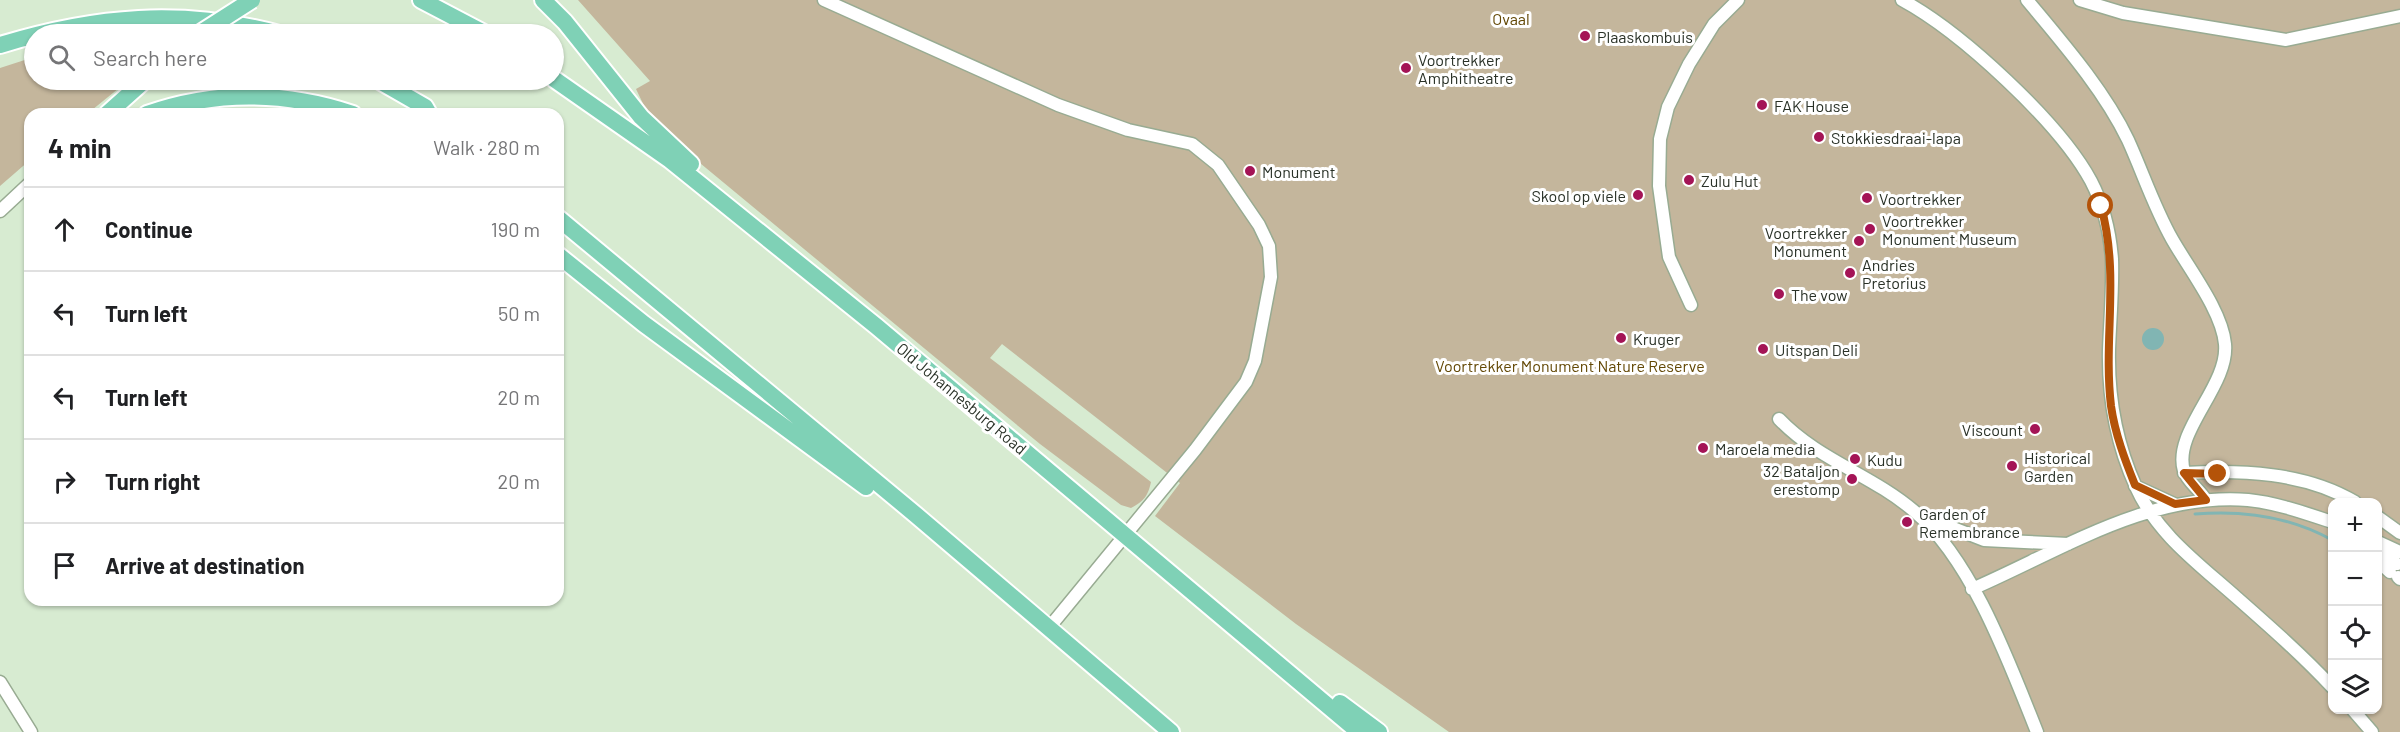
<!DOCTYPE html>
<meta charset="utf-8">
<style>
:root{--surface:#fff;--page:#f6f6f6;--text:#202124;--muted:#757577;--line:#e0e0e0}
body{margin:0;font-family:Barlow,sans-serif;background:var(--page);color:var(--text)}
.controls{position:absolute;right:18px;bottom:18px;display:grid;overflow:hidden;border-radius:12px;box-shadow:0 2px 4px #0004}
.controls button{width:54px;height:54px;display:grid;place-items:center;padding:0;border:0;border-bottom:2px solid var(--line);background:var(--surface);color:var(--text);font:30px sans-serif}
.stop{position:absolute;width:18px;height:18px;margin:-14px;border:4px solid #b45309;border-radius:50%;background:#fff}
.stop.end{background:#b45309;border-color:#fff;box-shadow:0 2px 6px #0008}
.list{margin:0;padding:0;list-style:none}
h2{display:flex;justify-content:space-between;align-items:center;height:78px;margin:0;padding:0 24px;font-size:26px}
h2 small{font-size:20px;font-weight:400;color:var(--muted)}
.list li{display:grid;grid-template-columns:39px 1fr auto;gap:18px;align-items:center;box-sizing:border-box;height:84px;padding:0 24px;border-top:2px solid var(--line)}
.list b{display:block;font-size:22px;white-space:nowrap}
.list em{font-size:20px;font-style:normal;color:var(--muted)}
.icon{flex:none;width:33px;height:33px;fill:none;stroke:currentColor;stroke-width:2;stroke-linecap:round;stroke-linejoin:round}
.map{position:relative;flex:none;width:2400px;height:732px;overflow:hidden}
.search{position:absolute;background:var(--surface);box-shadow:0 2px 4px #0004;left:24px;top:24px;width:540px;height:66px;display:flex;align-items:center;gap:15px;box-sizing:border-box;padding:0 21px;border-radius:33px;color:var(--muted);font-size:22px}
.panel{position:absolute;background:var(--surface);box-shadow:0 2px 4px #0004;left:24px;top:108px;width:540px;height:498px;border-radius:18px}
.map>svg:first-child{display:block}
.green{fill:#c4b69c;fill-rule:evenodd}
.water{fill:#81b5b3}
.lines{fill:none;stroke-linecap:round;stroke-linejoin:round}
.stream{stroke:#81b5b3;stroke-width:3}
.minor-casing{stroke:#98ab92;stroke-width:15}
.major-casing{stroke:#fff;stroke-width:20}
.minor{stroke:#fff;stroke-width:12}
.major{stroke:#7fd1b6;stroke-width:16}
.major-bridge-casing{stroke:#fff;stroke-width:20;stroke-linecap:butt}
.major-bridge{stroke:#7fd1b6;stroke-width:16}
.route{stroke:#b45309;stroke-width:8}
.poi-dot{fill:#a41456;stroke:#fff;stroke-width:2}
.labels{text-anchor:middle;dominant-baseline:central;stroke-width:6;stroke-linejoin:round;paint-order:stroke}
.park-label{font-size:16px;fill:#634805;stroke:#fff}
.poi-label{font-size:16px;fill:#293127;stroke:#fff;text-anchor:start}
.street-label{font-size:16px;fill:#293127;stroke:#fff}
</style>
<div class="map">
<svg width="2400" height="732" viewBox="0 0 2400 732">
<rect width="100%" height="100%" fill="#d7ebd1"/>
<path class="green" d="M578 0H2400V732H1449L1296 624 1155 516 1180 483 1002 344 990 358 1151 482C1148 496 1144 501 1131 508L1121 505 1040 444 683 149 648 114 636 89 650 81ZM2332 502H2378V710H2332Z
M34 57V80H129L87 114H30V160L0 186V68Z"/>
<path class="water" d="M2142 339a11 11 0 1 1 22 0a11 11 0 1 1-22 0Z"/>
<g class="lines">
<path class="stream" d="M2195 514C2244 510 2289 516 2332 540"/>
<g class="minor-casing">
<path id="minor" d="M824 0 1058 105 1128 130 1192 144 1218 165 1259 225 1269 246 1271 277 1255 361 1246 382 1195 450 1048 629
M1902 0C1961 32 2059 122 2091 181 2103 204 2110 233 2112 259 2113 290 2110 320 2109 350 2108 398 2116 443 2136 487 2157 534 2199 564 2236 597 2269 626 2302 655 2332 687
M2027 0C2062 42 2104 90 2128 140 2143 173 2154 207 2172 239 2189 269 2222 311 2225 344 2229 386 2172 432 2184 471 2187 481 2200 490 2206 500
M2080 0 2123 13 2286 40 2400 16
M0 211 30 183
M1691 305 1669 257 1659 186 1660 139 1668 107 1689 64 1714 24 1738 0
M1779 419C1818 460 1872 475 1914 511 1972 560 2009 662 2037 732
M2184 473C2241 470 2305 472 2355 502
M2135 486 2174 504
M1925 517 1984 540 2068 544
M2378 517 2400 533
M2378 542 2400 552
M2378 551 2397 564
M2378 561 2390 572
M2398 577 2400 579
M1972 589C2060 551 2149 492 2248 500 2277 503 2305 513 2332 522
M0 682 31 732
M2353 710 2372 732"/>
</g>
<g class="major-casing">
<path id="major" d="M421 0 486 34
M543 0 565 22 641 117 691 164
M0 45C95 16 182 8 279 34
M554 79 670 160 876 326 1359 732
M378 80 425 107 429 114
M107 114 145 80
M147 114C216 90 284 91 353 114
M558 218 916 515 1171 732
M558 255 644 324 866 487
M1340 703 1379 732"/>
</g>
<use href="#minor" class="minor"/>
<use href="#major" class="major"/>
<g class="major-bridge-casing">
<path id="major-bridge" d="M199 34 252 0"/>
</g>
<use href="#major-bridge" class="major-bridge"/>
</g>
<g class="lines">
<path class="route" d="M2101 206C2120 276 2103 337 2111 406 2115 434 2125 460 2135 485L2175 504 2206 500 2184 473 2218 474"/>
</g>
<g class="poi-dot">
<circle cx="1585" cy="36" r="6"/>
<circle cx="1406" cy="68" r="6"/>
<circle cx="1762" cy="105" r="6"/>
<circle cx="1819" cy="137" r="6"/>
<circle cx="1250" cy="171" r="6"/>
<circle cx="1689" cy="180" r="6"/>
<circle cx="1638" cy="195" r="6"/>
<circle cx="1867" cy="198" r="6"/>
<circle cx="1870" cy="229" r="6"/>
<circle cx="1859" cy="241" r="6"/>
<circle cx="1850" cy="273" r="6"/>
<circle cx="1779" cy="294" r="6"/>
<circle cx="1621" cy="338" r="6"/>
<circle cx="1763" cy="349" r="6"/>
<circle cx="2035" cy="429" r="6"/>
<circle cx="1703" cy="448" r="6"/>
<circle cx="1855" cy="459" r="6"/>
<circle cx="2012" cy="466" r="6"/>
<circle cx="1852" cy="479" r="6"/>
<circle cx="1907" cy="522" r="6"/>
</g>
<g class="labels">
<g class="park-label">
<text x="1511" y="18">Ovaal</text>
<text x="1570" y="365">Voortrekker Monument Nature Reserve</text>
</g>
<g class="poi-label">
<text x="1597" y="36">Plaaskombuis</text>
<text x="1418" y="59">Voortrekker<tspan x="1418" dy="18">Amphitheatre</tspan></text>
<text x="1774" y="105">FAK House</text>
<text x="1831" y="137">Stokkiesdraai-lapa</text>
<text x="1262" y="171">Monument</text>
<text x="1701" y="180">Zulu Hut</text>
<text x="1626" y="195" text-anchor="end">Skool op viele</text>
<text x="1879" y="198">Voortrekker</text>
<text x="1882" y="220">Voortrekker<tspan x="1882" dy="18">Monument Museum</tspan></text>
<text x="1847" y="232" text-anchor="end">Voortrekker<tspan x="1847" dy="18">Monument</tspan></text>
<text x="1862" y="264">Andries<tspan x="1862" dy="18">Pretorius</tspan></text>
<text x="1791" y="294">The vow</text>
<text x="1633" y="338">Kruger</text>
<text x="1775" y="349">Uitspan Deli</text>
<text x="2023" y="429" text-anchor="end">Viscount</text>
<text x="1715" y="448">Maroela media</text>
<text x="2024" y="457">Historical<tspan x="2024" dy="18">Garden</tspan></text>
<text x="1867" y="459">Kudu</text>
<text x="1840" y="470" text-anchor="end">32 Bataljon<tspan x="1840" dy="18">erestomp</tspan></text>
<text x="1919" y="513">Garden of<tspan x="1919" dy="18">Remembrance</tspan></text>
</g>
<g class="street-label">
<text transform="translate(962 398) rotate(40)">Old Johannesburg Road</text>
</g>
</g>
</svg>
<div class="controls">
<button>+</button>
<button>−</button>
<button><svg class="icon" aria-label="locate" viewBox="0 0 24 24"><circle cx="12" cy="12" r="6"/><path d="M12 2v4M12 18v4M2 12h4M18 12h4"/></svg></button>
<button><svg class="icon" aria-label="layers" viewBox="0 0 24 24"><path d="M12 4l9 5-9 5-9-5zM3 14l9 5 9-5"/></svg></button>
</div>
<div class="stop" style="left:2101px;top:206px"></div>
<div class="stop end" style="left:2218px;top:474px"></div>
<div class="search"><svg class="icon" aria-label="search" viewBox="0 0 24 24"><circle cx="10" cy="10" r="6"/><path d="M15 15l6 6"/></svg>Search here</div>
<section class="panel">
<h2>4 min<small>Walk · 280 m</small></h2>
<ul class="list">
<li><svg class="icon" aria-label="ahead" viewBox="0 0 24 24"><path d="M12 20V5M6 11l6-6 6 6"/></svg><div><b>Continue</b></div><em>190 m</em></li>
<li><svg class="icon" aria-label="left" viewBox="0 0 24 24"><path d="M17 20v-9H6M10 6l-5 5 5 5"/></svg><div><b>Turn left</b></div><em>50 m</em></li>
<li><svg class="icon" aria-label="left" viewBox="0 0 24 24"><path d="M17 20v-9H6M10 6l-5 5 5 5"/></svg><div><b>Turn left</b></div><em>20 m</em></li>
<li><svg class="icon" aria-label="right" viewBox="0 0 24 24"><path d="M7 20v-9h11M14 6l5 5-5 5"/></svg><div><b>Turn right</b></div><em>20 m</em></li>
<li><svg class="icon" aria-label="arrive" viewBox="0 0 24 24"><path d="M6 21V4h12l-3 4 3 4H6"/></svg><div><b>Arrive at destination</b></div></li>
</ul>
</section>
</div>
